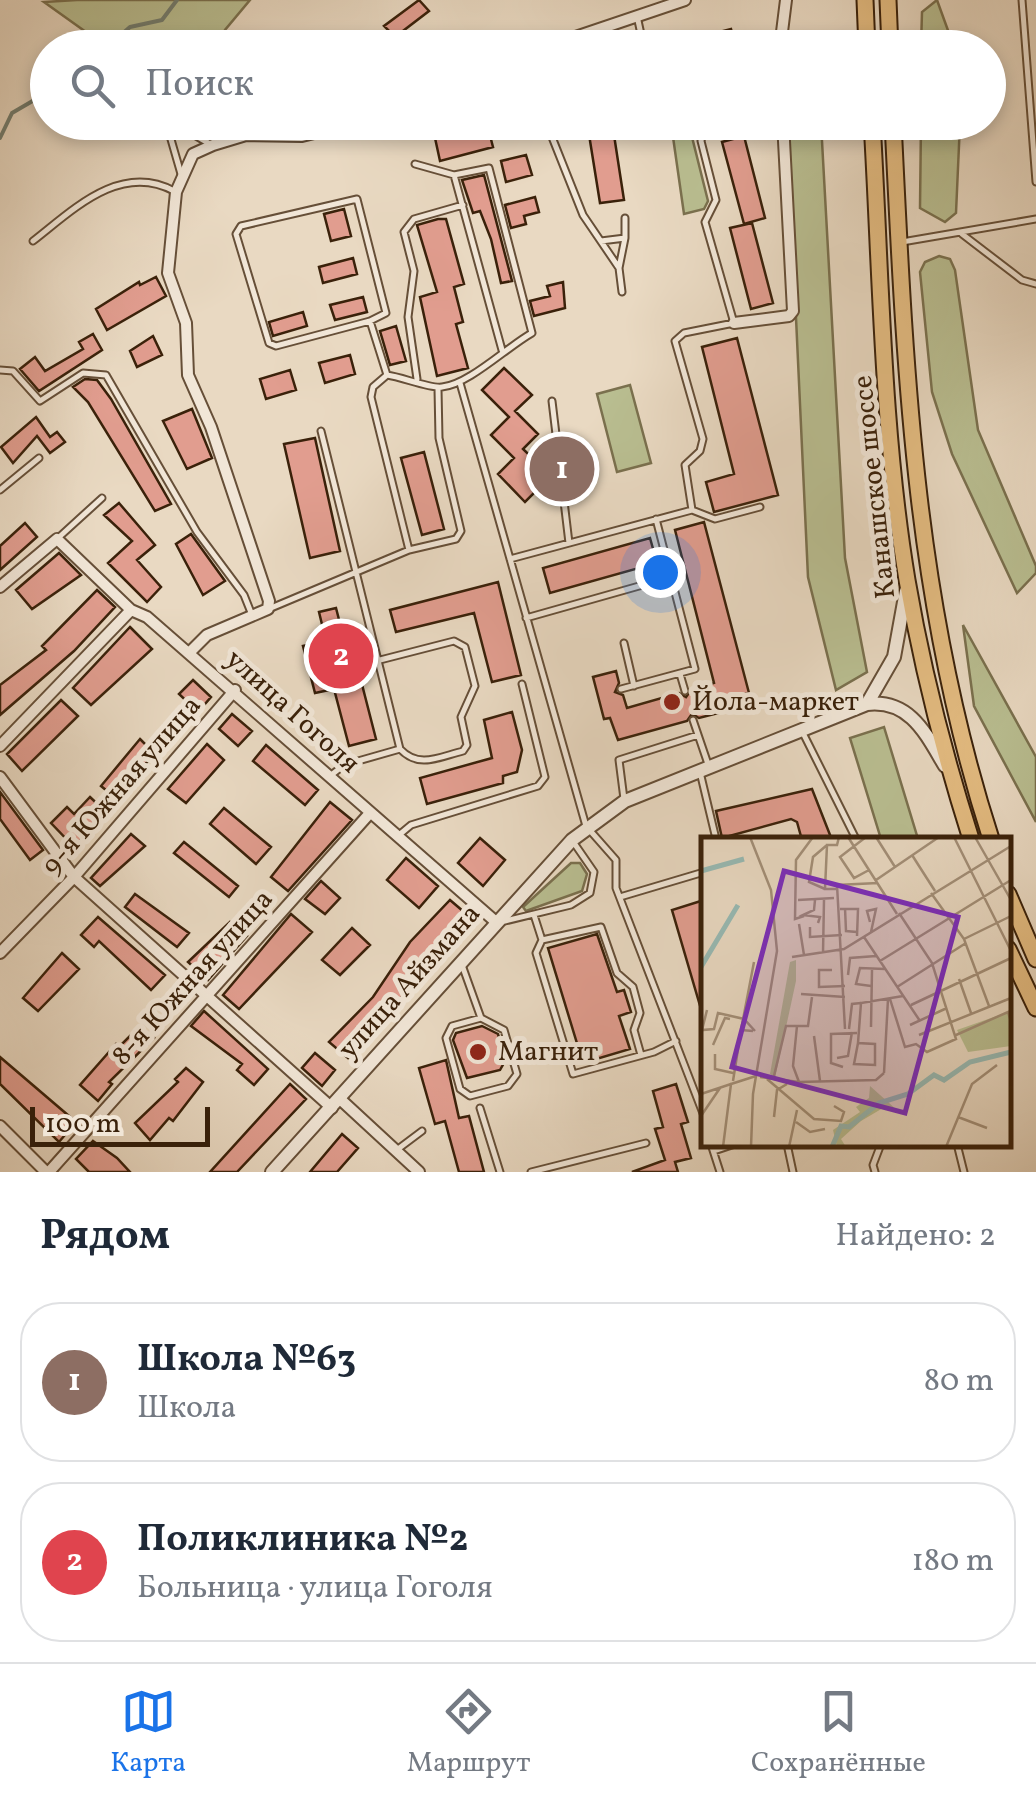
<!DOCTYPE html>
<html lang="ru">
<meta charset="utf-8">
<style>
:root{--surface:#fff;--page:#f6f6f7;--text:#1f2937;--muted:#747a83;--line:#e0e1e3;--accent:#1a73e8}
body{margin:0;font-family:Vollkorn,serif;background:var(--page);color:var(--text)}
.scale{position:absolute;left:30px;bottom:25px;width:180px;box-sizing:border-box;padding-left:10px;border:5px solid #3a210a;border-top:0;font-size:28px;line-height:35px;white-space:nowrap;color:#3a210a;-webkit-text-stroke:8px #f1e6d7;paint-order:stroke}
.you{position:absolute;left:660px;top:572px;width:35px;height:35px;margin:-25px;border:8px solid #fff;border-radius:50%;background:#1a73e8;box-shadow:0 0 0 15px #1a73e833}
.badge{display:grid;place-items:center;width:65px;height:65px;border-radius:50%;background:var(--accent);color:#fff;font-size:32px;font-weight:700}
.pin{position:absolute;translate:-50% -50%;border:5px solid #fff;box-shadow:0 2px 10px #0006}
.list{margin:0;padding:0;list-style:none}
h2{display:flex;justify-content:space-between;align-items:center;height:130px;margin:0;padding:0 40px;font-size:42px}
h2 small{font-size:32px;font-weight:400;color:var(--muted)}
.list li{display:grid;grid-template-columns:65px 1fr auto;gap:30px;align-items:center;box-sizing:border-box;height:160px;margin:0 20px 20px;padding:0 20px;border:2px solid var(--line);border-radius:40px}
.list b{display:block;font-size:38px;white-space:nowrap}
.list p{margin:0;font-size:32px;white-space:nowrap;color:var(--muted)}
.list em{font-size:32px;font-style:normal;color:var(--muted)}
.icon{flex:none;width:55px;height:55px;fill:none;stroke:currentColor;stroke-width:2;stroke-linecap:round;stroke-linejoin:round}
.map{position:relative;flex:none;width:1036px;height:1172px;overflow:hidden}
.search{position:absolute;background:var(--surface);box-shadow:0 5px 15px #0003;left:30px;right:30px;top:30px;height:110px;display:flex;align-items:center;gap:25px;box-sizing:border-box;padding:0 35px;border-radius:55px;color:var(--muted);font-size:38px}
.sheet{height:490px;background:var(--surface)}
nav{display:flex;justify-content:space-around;align-items:center;box-sizing:border-box;height:140px;border-top:2px solid var(--line);background:var(--surface);font-size:28px;color:var(--muted)}
nav a{display:grid;justify-items:center;gap:5px}
nav .on{color:var(--accent)}
.map>svg:first-child{display:block}
.green{fill:#b9be91;stroke:#7a704e;stroke-width:2.5}
.lines{fill:none;stroke-linecap:round;stroke-linejoin:round}
.stream{stroke:#727d70;stroke-width:4}
.building{fill:#e19d8f;stroke:#3a210a;stroke-width:2.5}
.service-casing{stroke:#664f38;stroke-width:9}
.minor-casing{stroke:#664f38;stroke-width:14}
.tertiary-casing{stroke:#664f38;stroke-width:16}
.primary-casing{stroke:#3a210a;stroke-width:19}
.service{stroke:#f1e6d7;stroke-width:5}
.minor{stroke:#f1e6d7;stroke-width:10}
.tertiary{stroke:#f1e6d7;stroke-width:12}
.primary{stroke:#e4bc81;stroke-width:15}
.poi-dot{fill:#8f2418;stroke:#f1e6d7;stroke-width:4}
.labels{text-anchor:middle;dominant-baseline:central;stroke-width:10;stroke-linejoin:round;paint-order:stroke}
.street-label{font-size:28px;fill:#3a210a;stroke:#f1e6d7}
.poi-label{font-size:28px;fill:#3a210a;stroke:#f1e6d7;text-anchor:start}
.inset-river{fill:none;stroke:#97bab4;stroke-width:5}
.inset-road{fill:none;stroke:#a38f78;stroke-width:2.5}
.view{fill:#7b2cbf;fill-opacity:0.15;stroke:#7b2cbf;stroke-width:5}
.inset-edge{fill:none;stroke:#3a210a;stroke-width:5}
</style>
<div class="map">
<svg width="1036" height="1172" viewBox="0 0 1036 1172">
<rect width="100%" height="100%" fill="#e9d9c2"/>
<filter id="stains"><feTurbulence type="fractalNoise" baseFrequency=".002" numOctaves="4"/><feColorMatrix values="0 0 0 0 .2 0 0 0 0 .09 0 0 0 0 .02 0 0 0 .5 -.17"/></filter>
<radialGradient id="worn" r=".72"><stop offset=".6" stop-color="#630" stop-opacity="0"/><stop offset="1" stop-color="#630" stop-opacity=".3"/></radialGradient>
<path class="green" d="M77 0H250L225 30 227 47H107L44 2Z
M937 0 954 47H921L922 12Z
M671 123H699L701 129 691 133 708 201 704 209 684 214Z
M787 123H821L845 558 867 672 836 690 808 577Z
M921 123H960L956 213 945 222 920 208Z
M939 256 950 259 955 270 978 430 1036 566V573L1017 593 952 454 932 392 920 272 925 262Z
M630 385 651 463 617 472 597 394Z
M963 625 1036 757V822L974 706Z
M884 727 918 839H881L850 738Z
M571 863H580L587 874 582 891 526 911 523 907Z"/>
<g class="lines">
<path class="stream" d="M106 48 130 27 162 20 177 0
M0 138 12 113 48 92"/>
</g>
<path class="building" d="M419 0 429 11 395 37 384 26Z
M731 29 736 48H672V44Z
M587 122H612L624 200 600 203Z
M487 124 493 147 440 161 435 138Z
M744 136 765 218 744 224 722 142Z
M526 155 532 175 506 182 501 161Z
M484 175 512 281 501 283 491 239 480 211 473 213 462 180Z
M535 197 539 212 524 216 526 224 511 228 505 205Z
M344 209 351 236 331 241 324 214Z
M438 219H446L464 284 454 287 463 322 456 324 468 368 437 376 420 297 437 292 417 225Z
M752 223 773 303 751 309 730 228Z
M353 258 357 274 323 283 319 267Z
M156 277 166 296 107 330 96 309 139 282 140 285Z
M563 282 565 308 534 316 530 301 550 296 547 286Z
M363 297 367 312 335 320 330 305Z
M303 312 307 326 273 336 269 322Z
M396 326 406 361 390 365 380 331Z
M93 334 102 350 39 391 20 369 35 357 45 371 83 349 79 342Z
M153 336 162 355 137 367 130 351Z
M737 338 778 495 714 512 706 482 734 474 702 347Z
M350 355 355 374 325 383 319 363Z
M504 368 532 395 515 411 538 434 523 449 551 476 525 502 498 474 514 458 491 435 509 417 482 390Z
M290 370 296 390 266 399 260 379Z
M85 379 97 380 111 399 171 504 155 511 88 402 73 387Z
M192 409 212 458 187 469 163 421Z
M36 417 50 437 57 432 65 442 50 453 37 436 13 463 1 447Z
M315 438 340 551 310 558 284 444Z
M424 452 444 529 422 535 401 458Z
M119 503 155 545 137 560 161 587 147 602 108 563 132 541 104 515Z
M704 522 749 693 719 701 722 712 699 718 692 714 687 721 618 740 610 718 604 719 593 677 616 671 619 683 615 692 623 695 627 708 679 693 686 697 691 690 714 683 675 530Z
M25 523 37 537 0 570V546Z
M191 534 225 581 203 595 176 544Z
M650 538 657 563 550 593 543 568Z
M59 553 81 575 32 609 16 590Z
M498 582 521 675 492 682 474 613 396 632 390 610Z
M97 590 115 607 74 651 0 715V685L46 650 42 646Z
M336 608 352 670 358 669 376 739 349 746 334 689 315 693 303 646 326 641 319 612Z
M130 627 152 649 91 705 73 688Z
M193 680 211 697 198 712 179 694Z
M61 700 78 716 22 771 7 754Z
M512 712 522 750 517 772 503 776V783L427 804 420 778 492 758 484 720Z
M232 714 252 731 238 746 219 729Z
M140 739 154 753 118 800 101 786Z
M207 744 224 760 186 803 168 789Z
M266 745 318 790 305 805 253 761Z
M812 789 832 840H802L797 822 791 819 722 838 716 811Z
M0 792 43 850 30 860 0 819Z
M90 797 107 813 74 847 51 823 67 807 74 814Z
M330 802 352 820 288 891 271 877Z
M224 808 271 847 256 864 210 824Z
M131 834 145 846 100 886 91 878Z
M480 838 505 860 483 886 458 863Z
M184 842 238 886 229 897 174 853Z
M406 858 438 886 419 908 387 880Z
M321 881 340 898 325 914 305 899Z
M135 894 189 933 177 947 125 907Z
M450 900 471 918 348 1058 329 1042 373 997 410 942Z
M704 900V1009H701L672 910Z
M291 914 312 932 239 1009 223 995Z
M98 917 165 975 151 990 99 941 94 947 81 935Z
M230 922 247 936 208 980 188 962Z
M352 928 370 945 340 975 322 960Z
M597 934 617 992 624 990 631 1012 619 1016 630 1049 583 1063 548 948Z
M62 953 79 969 38 1011 23 998Z
M204 1011 268 1069 254 1085 237 1070 242 1064 191 1026Z
M482 1026 498 1034 505 1061 500 1070 467 1078 453 1040 456 1033Z
M139 1027 154 1038 109 1082 112 1084 98 1101 80 1085 116 1044 119 1047Z
M315 1053 335 1070 322 1086 302 1068Z
M0 1057 76 1122 59 1142 0 1084Z
M446 1060 459 1118 469 1116 484 1172H459L445 1121 435 1124 419 1068Z
M186 1068 203 1082 173 1121 169 1118 150 1140 135 1123 178 1082 175 1079Z
M290 1084 306 1099 237 1172H210Z
M676 1084 688 1122 681 1124 691 1158 675 1162 678 1172H632L665 1160 655 1129 663 1127 653 1091Z
M342 1134 358 1148 337 1172H310Z
M93 1141 117 1158 130 1172H89L76 1159Z"/>
<g class="lines">
<g class="service-casing">
<path id="service" d="M1022 0 1036 182
M637 16 644 48
M166 122 181 174
M172 122 210 144
M546 122 583 215 619 268 622 292
M454 175 502 350
M625 218V238
M962 234 1022 280 1036 284
M33 241C73 210 120 162 174 191
M601 241 625 238 619 268
M902 242 1036 219
M0 370 13 371 40 401 83 373 106 375 197 532 244 595 252 615
M387 375C402 377 431 389 442 387 468 385 507 347 532 333L489 168 454 175 415 164
M417 379 408 317 414 271 404 232 414 219 463 205
M460 383 586 826 616 860V888L704 1116
M552 401 569 543
M321 431 400 749
M0 490 39 458
M692 510 685 465 700 451 703 439 675 341 684 333 734 323 705 222 716 200 701 141 705 122
M656 519 671 577
M57 539 102 498
M409 550 456 539 461 531 439 438 438 389
M510 559 692 510 715 519 760 507
M271 608 409 550 371 397 373 387 387 375 370 321 276 346 269 343 236 234 241 226 357 199 386 313 370 321
M526 618 671 577 695 669 621 689
M624 643 634 686
M680 674 685 691
M693 720 708 764
M802 731 856 839
M700 772 716 839
M330 776 344 765 400 749C419 769 439 757 463 751L467 745 461 717 475 686 465 647 454 641 380 660
M624 799 619 760 698 735
M399 835 411 825 538 786 545 777 522 684
M620 897 704 872
M534 915 542 940 536 953 573 1074 654 1052 676 1041
M505 921 571 905 590 893 594 872 574 843
M542 940 601 927 617 973 633 987 640 1013 634 1030 641 1055
M462 965 481 1018 452 1026 446 1038 460 1089 470 1096 508 1086 517 1074 504 1030 481 1018
M480 1108 500 1172
M711 1144 720 1172
M787 1144 793 1172
M957 1144 964 1172
M398 1149 422 1131
M714 1151 735 1144
M531 1172 646 1143
M875 1172 873 1165 881 1144"/>
</g>
<g class="minor-casing">
<path id="minor" d="M543 48 685 0
M780 48 786 0
M734 323 789 316 793 311 783 122
M0 587 57 539 131 610 147 617 496 922
M190 652 207 635 268 609 269 601 211 427 188 375 186 323 168 273 176 192 193 154 213 145 246 135 302 136 359 122
M0 746 131 610
M0 777 74 877 332 1108
M0 953 74 877 235 690
M340 1099 419 1172
M0 1126 46 1172
M49 1172 370 813"/>
</g>
<g class="tertiary-casing">
<path id="tertiary" d="M867 704 894 657 906 591
M272 1172 572 840 625 801 867 704C910 699 926 734 945 766"/>
</g>
<g class="primary-casing">
<path id="primary" d="M865 0 867 48
M888 0 890 48
M872 122C881 274 882 430 907 580 922 668 944 754 971 839
M893 122C905 370 914 601 991 839
M1008 894 1036 959
M1008 949 1036 1008"/>
</g>
<use href="#service" class="service"/>
<use href="#minor" class="minor"/>
<use href="#tertiary" class="tertiary"/>
<use href="#primary" class="primary"/>
</g>
<g class="poi-dot">
<circle cx="672" cy="702" r="10"/>
<circle cx="478" cy="1052" r="10"/>
</g>
<g class="labels">
<g class="street-label">
<text transform="translate(875 487) rotate(-96)">Канашское шоссе</text>
<text transform="translate(292 712) rotate(42)">улица Гоголя</text>
<text transform="translate(122 786) rotate(-49)">9-я Южная улица</text>
<text transform="translate(193 978) rotate(-48)">8-я Южная улица</text>
<text transform="translate(410 982) rotate(-48)">улица Айзмана</text>
</g>
<g class="poi-label">
<text x="692" y="702">Йола-маркет</text>
<text x="498" y="1052">Магнит</text>
</g>
</g>
<g transform="translate(701 837)">
<rect width="310" height="310" fill="#e9d9c2"/>
<path d="M95 123V144L74 241 69 237 89 125ZM310 174V209L267 215 256 193ZM169 249 197 274 182 271 160 284 140 302 145 310H136L132 293 159 275 155 270 168 261Z" fill="#b9be91"/>
<path class="inset-river" d="M0 34 43 22M0 130 37 68M131 310 140 289 148 290 178 266 207 257 233 238 243 243 269 225 310 215"/>
<path class="inset-road" d="M49 0 70 53 76 114 52 257 50 310M147 0 196 77M165 0 139 20 153 41 168 33M175 0 194 30M253 0 310 114M274 0 310 63M211 18 234 54M175 43 238 0M124 52 108 45 112 20 126 8M136 52H124L126 8H136L138 0M230 56 263 102 288 169M97 63 133 61M114 63 113 73 102 78 119 80 117 86M144 71 145 94 156 95M139 72H157L156 99M103 79 94 82 95 23 112 0M169 85 166 74 175 72 170 95M98 87 103 118M109 90V100L141 98M163 100 219 184M263 102 310 79M122 116 123 63M91 120 143 112 310 9M179 124 310 43M131 133H118V150L144 149M147 138 149 121 175 119M258 142 270 176M170 149 155 147 159 131 184 132M196 150 265 106M100 157 144 160M189 162 204 210 215 207 226 215 255 202 231 126 198 76M210 168 310 121M6 173 1 193 13 192 17 176 43 182 54 194M209 188 246 171M96 189 92 229 98 245M170 190 171 133M144 192 136 48 177 46M148 192 151 167 160 166M40 193 53 125M218 198 310 161M255 198 307 175 310 185M113 199 119 244M157 206 153 227 174 228V207L157 206 160 166 202 159M12 208 24 181 29 182M14 217V232L32 236M136 221 147 219 151 195M142 230 130 226V197L156 196M183 236 187 162M59 240 98 245 175 243 183 236M66 242 113 282 140 284 143 275 133 269M72 243 85 189H107L111 160M32 244 40 193 52 194M0 257 30 247M0 279 19 251M73 280 76 253 86 247M257 280 286 291M95 285 109 295 124 292M22 310 30 247 55 239M88 310 96 273M245 310 271 247 296 228"/>
<path class="view" d="M83 34 257 80 204 276 31 230Z"/>
<rect width="310" height="310" class="inset-edge"/>
</g>
<rect width="100%" height="100%" filter="url(#stains)"/>
<rect width="100%" height="100%" fill="url(#worn)"/>
</svg>
<div class="scale">100 m</div>
<div class="you"></div>
<div class="pin badge" style="left:562px;top:469px;background:#8d6e63">1</div>
<div class="pin badge" style="left:341px;top:656px;background:#e0444e">2</div>
<div class="search"><svg class="icon" aria-label="search" viewBox="0 0 24 24"><circle cx="10" cy="10" r="6"/><path d="M15 15l6 6"/></svg>Поиск</div>
</div>
<section class="sheet">
<h2>Рядом<small>Найдено: 2</small></h2>
<ul class="list">
<li><span class="badge" style="background:#8d6e63">1</span><div><b>Школа №63</b><p>Школа</p></div><em>80 m</em></li>
<li><span class="badge" style="background:#e0444e">2</span><div><b>Поликлиника №2</b><p>Больница · улица Гоголя</p></div><em>180 m</em></li>
</ul>
</section>
<nav>
<a class="on"><svg class="icon" aria-label="map" viewBox="0 0 24 24"><path d="M3 6l6-2 6 2 6-2v14l-6 2-6-2-6 2zM9 4v14M15 6v14"/></svg>Карта</a>
<a><svg class="icon" aria-label="directions" viewBox="0 0 24 24"><path d="M12 3l9 9-9 9-9-9zM9 14v-3h6M13 9l2 2-2 2"/></svg>Маршрут</a>
<a><svg class="icon" aria-label="saved" viewBox="0 0 24 24"><path d="M7 4h10v16l-5-4-5 4z"/></svg>Сохранённые</a>
</nav>
